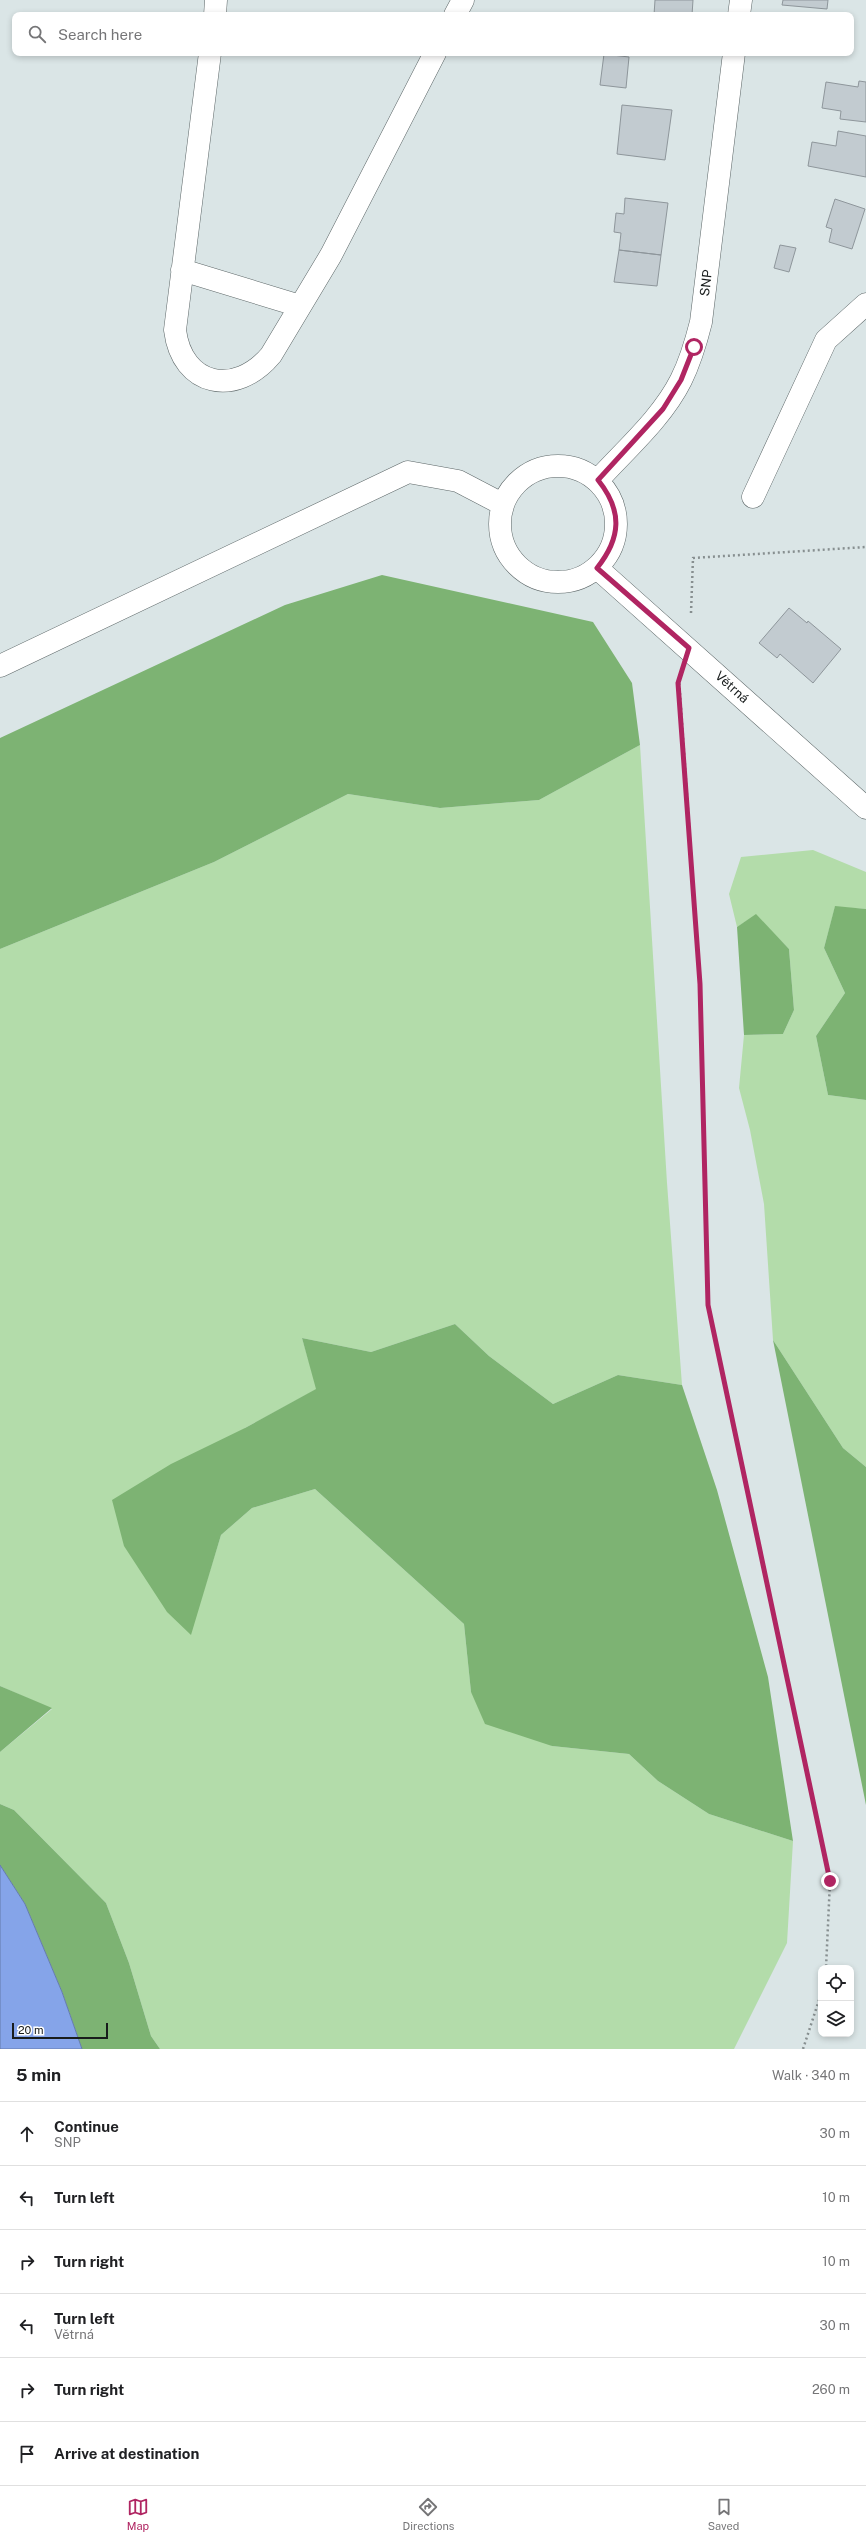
<!DOCTYPE html>
<meta charset="utf-8">
<style>
:root{--surface:#fff;--page:#f2f2f2;--text:#202124;--muted:#757577;--line:#e0e0e0;--accent:#b02562}
body{margin:0;font-family:"Public Sans",sans-serif;background:var(--page);color:var(--text)}
.controls{position:absolute;right:12px;bottom:12px;display:grid;overflow:hidden;border-radius:8px;box-shadow:0 2px 6px #0003}
.controls button{width:36px;height:36px;display:grid;place-items:center;padding:0;border:0;border-bottom:1px solid var(--line);background:var(--surface);color:var(--text);font:20px sans-serif}
.scale{position:absolute;left:12px;bottom:10px;width:96px;box-sizing:border-box;padding-left:4px;border:2px solid #181c1c;border-top:0;font-size:11px;line-height:14px;white-space:nowrap;color:#181c1c;-webkit-text-stroke:3px #fff;paint-order:stroke}
.stop{position:absolute;width:12px;height:12px;margin:-9px;border:3px solid #b02562;border-radius:50%;background:#fff}
.stop.end{background:#b02562;border-color:#fff;box-shadow:0 1px 4px #0008}
.list{margin:0;padding:0;list-style:none}
h2{display:flex;justify-content:space-between;align-items:center;height:52px;margin:0;padding:0 16px;font-size:17px}
h2 small{font-size:13px;font-weight:400;color:var(--muted)}
.list li{display:grid;grid-template-columns:26px 1fr auto;gap:12px;align-items:center;box-sizing:border-box;height:64px;padding:0 16px;border-top:1px solid var(--line)}
.list b{display:block;font-size:15px;white-space:nowrap}
.list p{margin:0;font-size:13px;white-space:nowrap;color:var(--muted)}
.list em{font-size:13px;font-style:normal;color:var(--muted)}
.icon{flex:none;width:22px;height:22px;fill:none;stroke:currentColor;stroke-width:2;stroke-linecap:round;stroke-linejoin:round}
.map{position:relative;flex:none;width:866px;height:2049px;overflow:hidden}
.search{position:absolute;background:var(--surface);box-shadow:0 2px 6px #0003;left:12px;right:12px;top:12px;height:44px;display:flex;align-items:center;gap:10px;box-sizing:border-box;padding:0 14px;border-radius:8px;color:var(--muted);font-size:15px}
.sheet{height:436px;background:var(--surface)}
nav{display:flex;justify-content:space-around;align-items:center;box-sizing:border-box;height:56px;border-top:1px solid var(--line);background:var(--surface);font-size:11px;color:var(--muted)}
nav a{display:grid;justify-items:center;gap:2px}
nav .on{color:var(--accent)}
.map>svg:first-child{display:block}
.green{fill:#b3dcaa}
.forest{fill:#7db373}
.water{fill:#85a4e9;stroke:#647bac}
.building{fill:#c2cbd0;stroke:#8e969b}
.lines{fill:none;stroke-linecap:round;stroke-linejoin:round}
.minor-casing{stroke:#5c6667;stroke-width:23}
.path{stroke:#878f90;stroke-width:2.5;stroke-dasharray:2 3;stroke-linecap:butt}
.minor{stroke:#fff;stroke-width:22}
.route{stroke:#b02562;stroke-width:5}
.labels{text-anchor:middle;dominant-baseline:central;stroke-width:3.5;stroke-linejoin:round;paint-order:stroke}
.street-label{font-size:13px;fill:#181c1c;stroke:#fff}
</style>
<div class="map">
<svg width="866" height="2049" viewBox="0 0 866 2049">
<rect width="100%" height="100%" fill="#dae5e6"/>
<path class="green" d="M640 745 667 1183 682 1385 618 1375 553 1404 489 1356 455 1324 371 1352 302 1338 317 1389 245 1428 190 1635 221 1535 252 1508 315 1489 464 1624 471 1692 552 1746 629 1754 658 1781 709 1814 793 1841 787 1943 734 2049H160L151 2036 129 1963 106 1903 14 1810 0 1804V1752L52 1709 0 1686V949L214 862 348 794 440 808 539 800Z
M813 850 866 872V909L835 907 824 948 845 993 816 1036 828 1095 866 1100V1467L843 1448 773 1340 764 1204 750 1130 739 1088 744 1035 783 1034 794 1010 789 949 756 915 737 927 729 894 741 857Z"/>
<path class="forest" d="M382 575 593 622 632 683 640 745 539 800 440 808 348 794 214 862 0 949V738L285 605Z
M835 906 866 909V1100L828 1095 816 1036 845 993 824 948Z
M756 914 789 949 794 1010 783 1034 744 1035 737 927Z
M455 1324 489 1356 553 1404 618 1375 682 1385 717 1490 768 1677 793 1841 709 1814 658 1781 629 1754 552 1746 485 1724 471 1692 464 1624 315 1489 252 1508 221 1535 191 1635 167 1612 124 1546 112 1500 171 1464 245 1428 316 1389 302 1338 371 1352Z
M773 1340 843 1448 866 1467V1805Z
M0 1686 52 1708 0 1752Z
M0 1804 14 1810 106 1903 129 1963 151 2036 160 2049H82L62 1992 25 1904 0 1865Z"/>
<path class="water" d="M0 1865 25 1904 62 1992 82 2049H0Z"/>
<path class="building" d="M655 0H693L692 15H654Z
M783 0H828L827 9 782 5Z
M604 54 629 57 626 88 600 85Z
M859 81 866 82V122L840 119 841 111 822 108 826 82 858 87Z
M622 105 672 110 665 160 617 154Z
M838 131 866 136V177L808 166 812 142 836 146Z
M625 198 668 203 661 255 619 250 621 233 614 232 616 213 624 214Z
M835 199 865 209 852 249 829 242 832 229 826 227Z
M780 245 796 248 789 272 774 268Z
M619 250 661 255 657 286 614 282Z
M789 608 807 623 808 621 841 649 813 683 780 654 777 658 759 643Z"/>
<g class="lines">
<g class="minor-casing">
<path id="minor" d="M215 15 216 0
M455 15 463 0
M739 15 741 0
M210 53 175 330C182 387 236 397 271 355L331 255 435 53
M182 270 300 306
M500 524a58 58 0 1 1 116 0a58 58 0 1 1-116 0Z
M598 480C626 449 662 418 681 380 690 362 696 342 701 322L734 53
M753 497 826 340 866 304
M597 568 866 808
M0 666 408 472 458 481 502 504"/>
</g>
<path class="path" d="M691 613 693 558 866 547
M679 678 700 984 708 1305 830 1881 826 1968
M803 2049 821 1994"/>
<use href="#minor" class="minor"/>
</g>
<g class="lines">
<path class="route" d="M694 347 681 380 663 409 598 480C623 511 621 538 597 568L689 648 678 683 700 984 708 1305 830 1881"/>
</g>
<g class="labels">
<g class="street-label">
<text transform="translate(706 283) rotate(-83)">SNP</text>
<text transform="translate(732 687) rotate(42)">Větrná</text>
</g>
</g>
</svg>
<div class="controls">
<button><svg class="icon" aria-label="locate" viewBox="0 0 24 24"><circle cx="12" cy="12" r="6"/><path d="M12 2v4M12 18v4M2 12h4M18 12h4"/></svg></button>
<button><svg class="icon" aria-label="layers" viewBox="0 0 24 24"><path d="M12 4l9 5-9 5-9-5zM3 14l9 5 9-5"/></svg></button>
</div>
<div class="scale">20 m</div>
<div class="stop" style="left:694px;top:347px"></div>
<div class="stop end" style="left:830px;top:1881px"></div>
<div class="search"><svg class="icon" aria-label="search" viewBox="0 0 24 24"><circle cx="10" cy="10" r="6"/><path d="M15 15l6 6"/></svg>Search here</div>
</div>
<section class="sheet">
<h2>5 min<small>Walk · 340 m</small></h2>
<ul class="list">
<li><svg class="icon" aria-label="ahead" viewBox="0 0 24 24"><path d="M12 20V5M6 11l6-6 6 6"/></svg><div><b>Continue</b><p>SNP</p></div><em>30 m</em></li>
<li><svg class="icon" aria-label="left" viewBox="0 0 24 24"><path d="M17 20v-9H6M10 6l-5 5 5 5"/></svg><div><b>Turn left</b></div><em>10 m</em></li>
<li><svg class="icon" aria-label="right" viewBox="0 0 24 24"><path d="M7 20v-9h11M14 6l5 5-5 5"/></svg><div><b>Turn right</b></div><em>10 m</em></li>
<li><svg class="icon" aria-label="left" viewBox="0 0 24 24"><path d="M17 20v-9H6M10 6l-5 5 5 5"/></svg><div><b>Turn left</b><p>Větrná</p></div><em>30 m</em></li>
<li><svg class="icon" aria-label="right" viewBox="0 0 24 24"><path d="M7 20v-9h11M14 6l5 5-5 5"/></svg><div><b>Turn right</b></div><em>260 m</em></li>
<li><svg class="icon" aria-label="arrive" viewBox="0 0 24 24"><path d="M6 21V4h12l-3 4 3 4H6"/></svg><div><b>Arrive at destination</b></div></li>
</ul>
</section>
<nav>
<a class="on"><svg class="icon" aria-label="map" viewBox="0 0 24 24"><path d="M3 6l6-2 6 2 6-2v14l-6 2-6-2-6 2zM9 4v14M15 6v14"/></svg>Map</a>
<a><svg class="icon" aria-label="directions" viewBox="0 0 24 24"><path d="M12 3l9 9-9 9-9-9zM9 14v-3h6M13 9l2 2-2 2"/></svg>Directions</a>
<a><svg class="icon" aria-label="saved" viewBox="0 0 24 24"><path d="M7 4h10v16l-5-4-5 4z"/></svg>Saved</a>
</nav>
